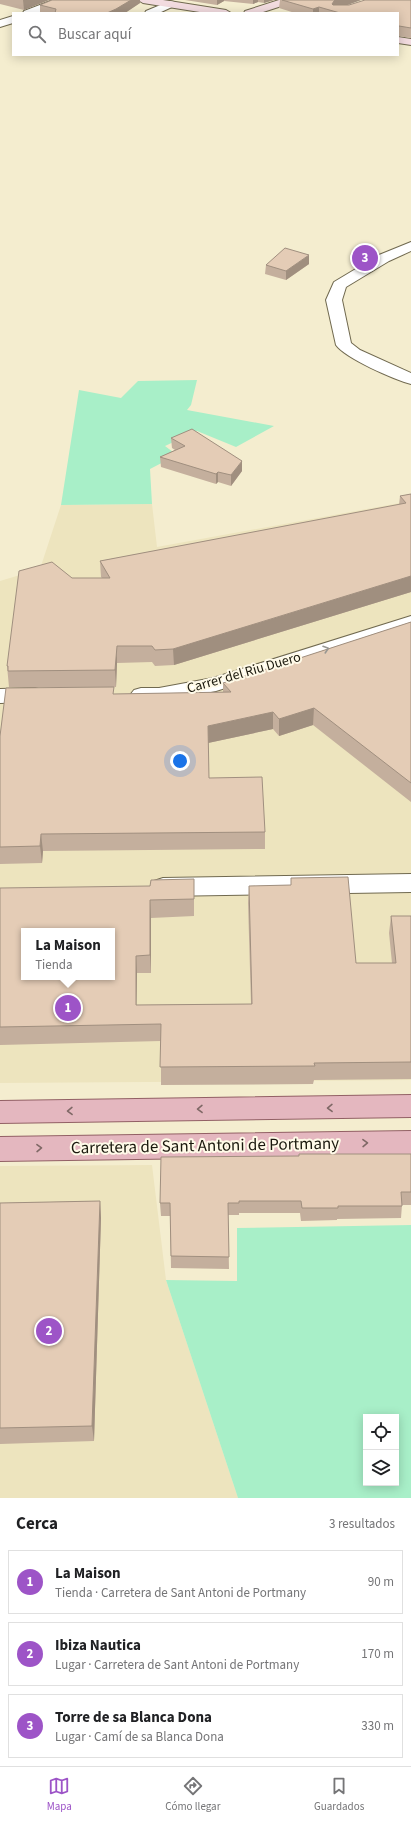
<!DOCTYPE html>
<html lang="es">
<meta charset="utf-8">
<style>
:root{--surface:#fff;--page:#f6f6f6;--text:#202124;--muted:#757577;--line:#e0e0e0;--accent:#9d54c7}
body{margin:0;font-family:"Source Sans 3",sans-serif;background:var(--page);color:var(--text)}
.controls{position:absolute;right:12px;bottom:12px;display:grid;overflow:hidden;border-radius:0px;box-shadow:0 2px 10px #0003}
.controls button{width:36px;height:36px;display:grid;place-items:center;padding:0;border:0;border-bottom:1px solid var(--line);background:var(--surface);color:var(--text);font:20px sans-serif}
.you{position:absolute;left:180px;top:761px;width:14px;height:14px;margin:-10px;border:3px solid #fff;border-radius:50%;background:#1a73e8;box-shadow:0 0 0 6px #1a73e833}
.badge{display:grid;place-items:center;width:26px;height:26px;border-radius:50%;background:var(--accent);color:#fff;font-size:13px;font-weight:700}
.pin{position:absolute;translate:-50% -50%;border:2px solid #fff;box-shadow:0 1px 4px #0006}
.popup{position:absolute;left:21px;top:928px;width:94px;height:52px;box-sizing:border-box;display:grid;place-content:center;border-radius:0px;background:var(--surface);filter:drop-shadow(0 1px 3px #0005);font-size:13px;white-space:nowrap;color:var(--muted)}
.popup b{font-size:15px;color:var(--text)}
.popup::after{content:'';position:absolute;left:50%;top:100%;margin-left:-8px;border:8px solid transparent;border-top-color:var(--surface)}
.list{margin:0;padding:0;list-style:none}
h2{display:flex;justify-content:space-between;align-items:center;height:52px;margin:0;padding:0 16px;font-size:17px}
h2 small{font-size:13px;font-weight:400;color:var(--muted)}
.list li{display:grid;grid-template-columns:26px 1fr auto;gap:12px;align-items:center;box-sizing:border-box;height:64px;margin:0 8px 8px;padding:0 8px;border:1px solid var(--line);border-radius:0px}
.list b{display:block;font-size:15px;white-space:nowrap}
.list p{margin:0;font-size:13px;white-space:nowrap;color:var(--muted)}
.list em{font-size:13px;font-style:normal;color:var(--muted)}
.icon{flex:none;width:22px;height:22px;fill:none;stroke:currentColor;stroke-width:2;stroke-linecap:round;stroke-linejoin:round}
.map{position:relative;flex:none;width:411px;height:1498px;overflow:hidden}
.search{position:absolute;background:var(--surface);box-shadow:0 2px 10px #0003;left:12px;right:12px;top:12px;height:44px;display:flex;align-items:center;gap:10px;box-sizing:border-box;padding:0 14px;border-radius:0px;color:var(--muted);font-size:15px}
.sheet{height:268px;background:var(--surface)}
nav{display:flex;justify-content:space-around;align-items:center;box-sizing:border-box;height:56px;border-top:1px solid var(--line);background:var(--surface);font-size:11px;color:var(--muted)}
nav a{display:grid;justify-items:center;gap:2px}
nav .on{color:var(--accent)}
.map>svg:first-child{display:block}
.built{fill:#ede4be;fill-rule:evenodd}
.green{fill:#a8efc8;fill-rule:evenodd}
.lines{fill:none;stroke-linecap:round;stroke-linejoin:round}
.street-casing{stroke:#70694f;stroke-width:2}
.secondary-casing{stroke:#70694f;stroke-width:2}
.primary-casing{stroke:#926065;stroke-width:2}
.street{fill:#fff;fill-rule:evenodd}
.secondary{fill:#f2dbdf;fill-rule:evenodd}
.primary{fill:#e4b7bf;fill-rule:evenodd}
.wall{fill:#c4af9d}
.shaded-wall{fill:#a08f7f}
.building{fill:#e4ccb6;stroke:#a08f7f;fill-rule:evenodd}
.oneway{stroke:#989792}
.oneway2{stroke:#7f6866}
.labels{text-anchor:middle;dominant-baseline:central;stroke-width:4;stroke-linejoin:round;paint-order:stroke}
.street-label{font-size:14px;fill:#1a180d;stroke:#fffae8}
.near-street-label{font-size:17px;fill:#1a180d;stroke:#fffae8}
</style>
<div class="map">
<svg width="411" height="1498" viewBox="0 0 411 1498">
<rect width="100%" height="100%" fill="#f4edcf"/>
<path class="built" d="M411 501V1080L0 1083V581L40 569 61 505 152 504 157 547ZM24 931H112V977H24Z
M152 1165 166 1280 238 1498H0V1166Z"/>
<path class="green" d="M197 380 191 405 187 410 274 426 236 447 197 431 165 446 177 455 150 469 152 504 61 505 79 390 121 398 138 381Z
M411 1225V1498H238L166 1280 237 1281V1228ZM366 1417H396V1483H366Z"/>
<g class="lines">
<g class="street-casing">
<path id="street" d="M53 0H68L67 2 38 13H23L24 11Z
M170 1 174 2 175 4 174 6 159 13H145L146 11Z
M13 16V23L0 27V20Z
M411 242V251L389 261 346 287 342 300 351 343 360 350 411 373V384C395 380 345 358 336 345L326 300 334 282 379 255Z
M411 616V629L216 691 159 702H141L134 700 130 695 134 690 141 688H159L213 678Z
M35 688 42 690 46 695 42 700 35 702 0 703V689Z
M411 874V892L163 896 154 893 151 887 154 881 163 878Z"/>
</g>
<g class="secondary-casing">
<path id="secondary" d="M138 0H163L226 10 231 13H206L143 3Z
M279 0H295L294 2 260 13H244L245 11Z
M398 37 411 39V45L398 43Z"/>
</g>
<g class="primary-casing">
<path id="primary" d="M411 1095V1117L0 1123V1101Z
M411 1131V1155L0 1161V1137Z"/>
</g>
<use href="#street" class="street"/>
<use href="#secondary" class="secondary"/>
<use href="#primary" class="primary"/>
</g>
<path class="wall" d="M0 0H49L24 10 0 4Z
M185 0H274L264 3 258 2 253 4 224 1 217 5Z
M280 0H361L346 5 411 0V38L398 36V13H295L279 8Z
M140 3 125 13H40V5Z
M309 264 286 280 265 274 266 265Z
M171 438 242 471 231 486 218 482 216 484 161 467 160 457 175 450 172 448Z
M411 494V592L174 665 155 666 152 662 117 663 116 687H9L7 666 72 578H102L101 577 100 561 399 505 400 496Z
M411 622V802L313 725 279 736 273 729 208 743 209 778 265 832V849L43 851 42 863 0 864V736L114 694 223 692V683Z
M291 878 356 963H392L389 933 391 916H411V1079L314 1080 313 1084 161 1085V1041L0 1045V888L194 899V916L151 918V973H137L136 1005 251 1004 248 903 249 886 291 885Z
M411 1154V1205H402L401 1218 337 1219V1220L301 1221 300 1213H239V1215H228L229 1269 171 1268 170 1216H161L160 1203 299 1156Z
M100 1201 101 1218 94 1441 0 1444V1203Z"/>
<path class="shaded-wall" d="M23 0H49L24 10Z
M131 0H140V3L125 13H107Z
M217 0H224V1L217 5Z
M253 0H258V2L253 4Z
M264 0H274L264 3Z
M335 0H361L334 10 332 4 334 1Z
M319 7V13H313V9Z
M309 255V264L286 280V271Z
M242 461V471L231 486V475Z
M218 472V482L216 484V474Z
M411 576V592L174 665 173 649Z
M117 646V663L116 687 115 670Z
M314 708 313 725 279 736V719Z
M273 712V729L208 743V726Z
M41 834 43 851 42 863 40 846Z
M150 900 151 918V973L150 955Z
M136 956 137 973 136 1023Z
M100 1201 101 1218 94 1441 92 1426Z"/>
<path class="building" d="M52 0H131L116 9 107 13H55L56 9 40 5Z
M282 0H335L334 1 332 4 333 5H349L365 0H411V28L399 26 398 27V13H340L319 7 313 9Z
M285 248 309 255 286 271 266 265Z
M192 429 242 461 231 475 218 472 216 474 160 457 185 446 171 438Z
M411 494V576L173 649 155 650 152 646H117L115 670 8 671V666H7L19 571 52 562 72 578H110L100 561 406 503 400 496Z
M411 622V783L314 708 279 719 273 712 208 726 209 778 262 777 265 832 41 834 40 846 0 847V736L6 688 114 687 113 694 231 692 223 683Z
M348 877 356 963H396L391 916H411V1062L314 1063 315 1066 160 1067 161 1024 0 1027V888L150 886 151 880 194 879V899L150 900V955L136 956V1005L252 1004 249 886 291 885V878ZM24 931H112V977H24Z
M299 1154H411V1192H401L402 1206H338V1208H302L301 1201H239V1203H228L229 1257 171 1256 170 1203H160L161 1157 299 1156Z
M100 1201 92 1426 0 1428V1203Z"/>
<defs><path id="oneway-chevron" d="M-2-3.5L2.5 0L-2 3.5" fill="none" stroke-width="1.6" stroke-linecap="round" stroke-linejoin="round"/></defs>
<use class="oneway" href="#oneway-chevron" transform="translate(326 649) rotate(-18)"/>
<g class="oneway2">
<use href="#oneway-chevron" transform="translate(330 1108) rotate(179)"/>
<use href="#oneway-chevron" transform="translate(200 1109) rotate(179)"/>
<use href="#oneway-chevron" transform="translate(70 1111) rotate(179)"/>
<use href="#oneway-chevron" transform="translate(365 1143) rotate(-1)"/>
<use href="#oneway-chevron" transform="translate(39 1148) rotate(-1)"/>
</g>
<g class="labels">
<g class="street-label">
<text transform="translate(244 673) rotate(-16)">Carrer del Riu Duero</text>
</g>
<g class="near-street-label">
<text transform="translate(205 1146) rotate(-1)">Carretera de Sant Antoni de Portmany</text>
</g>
</g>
</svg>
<div class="controls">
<button><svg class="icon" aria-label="locate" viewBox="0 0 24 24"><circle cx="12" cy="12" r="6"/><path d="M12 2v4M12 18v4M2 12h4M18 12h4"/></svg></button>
<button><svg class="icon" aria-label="layers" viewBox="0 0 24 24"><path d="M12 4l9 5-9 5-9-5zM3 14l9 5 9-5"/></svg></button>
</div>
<div class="you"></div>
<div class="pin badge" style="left:68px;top:1008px">1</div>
<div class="popup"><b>La Maison</b>Tienda</div>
<div class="pin badge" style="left:49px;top:1331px">2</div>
<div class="pin badge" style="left:365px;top:258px">3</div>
<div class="search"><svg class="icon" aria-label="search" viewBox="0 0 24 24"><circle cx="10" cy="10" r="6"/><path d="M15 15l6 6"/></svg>Buscar aquí</div>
</div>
<section class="sheet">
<h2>Cerca<small>3 resultados</small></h2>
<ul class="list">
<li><span class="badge">1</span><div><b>La Maison</b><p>Tienda · Carretera de Sant Antoni de Portmany</p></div><em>90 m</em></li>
<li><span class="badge">2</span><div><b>Ibiza Nautica</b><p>Lugar · Carretera de Sant Antoni de Portmany</p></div><em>170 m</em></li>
<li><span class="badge">3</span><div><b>Torre de sa Blanca Dona</b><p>Lugar · Camí de sa Blanca Dona</p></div><em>330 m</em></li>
</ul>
</section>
<nav>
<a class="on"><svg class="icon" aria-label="map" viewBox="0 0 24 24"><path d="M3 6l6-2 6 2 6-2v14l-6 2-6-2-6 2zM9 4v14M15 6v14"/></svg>Mapa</a>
<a><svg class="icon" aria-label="directions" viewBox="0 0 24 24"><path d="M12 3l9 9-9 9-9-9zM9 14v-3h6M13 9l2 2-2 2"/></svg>Cómo llegar</a>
<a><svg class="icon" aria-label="saved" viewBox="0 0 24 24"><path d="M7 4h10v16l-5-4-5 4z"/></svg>Guardados</a>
</nav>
